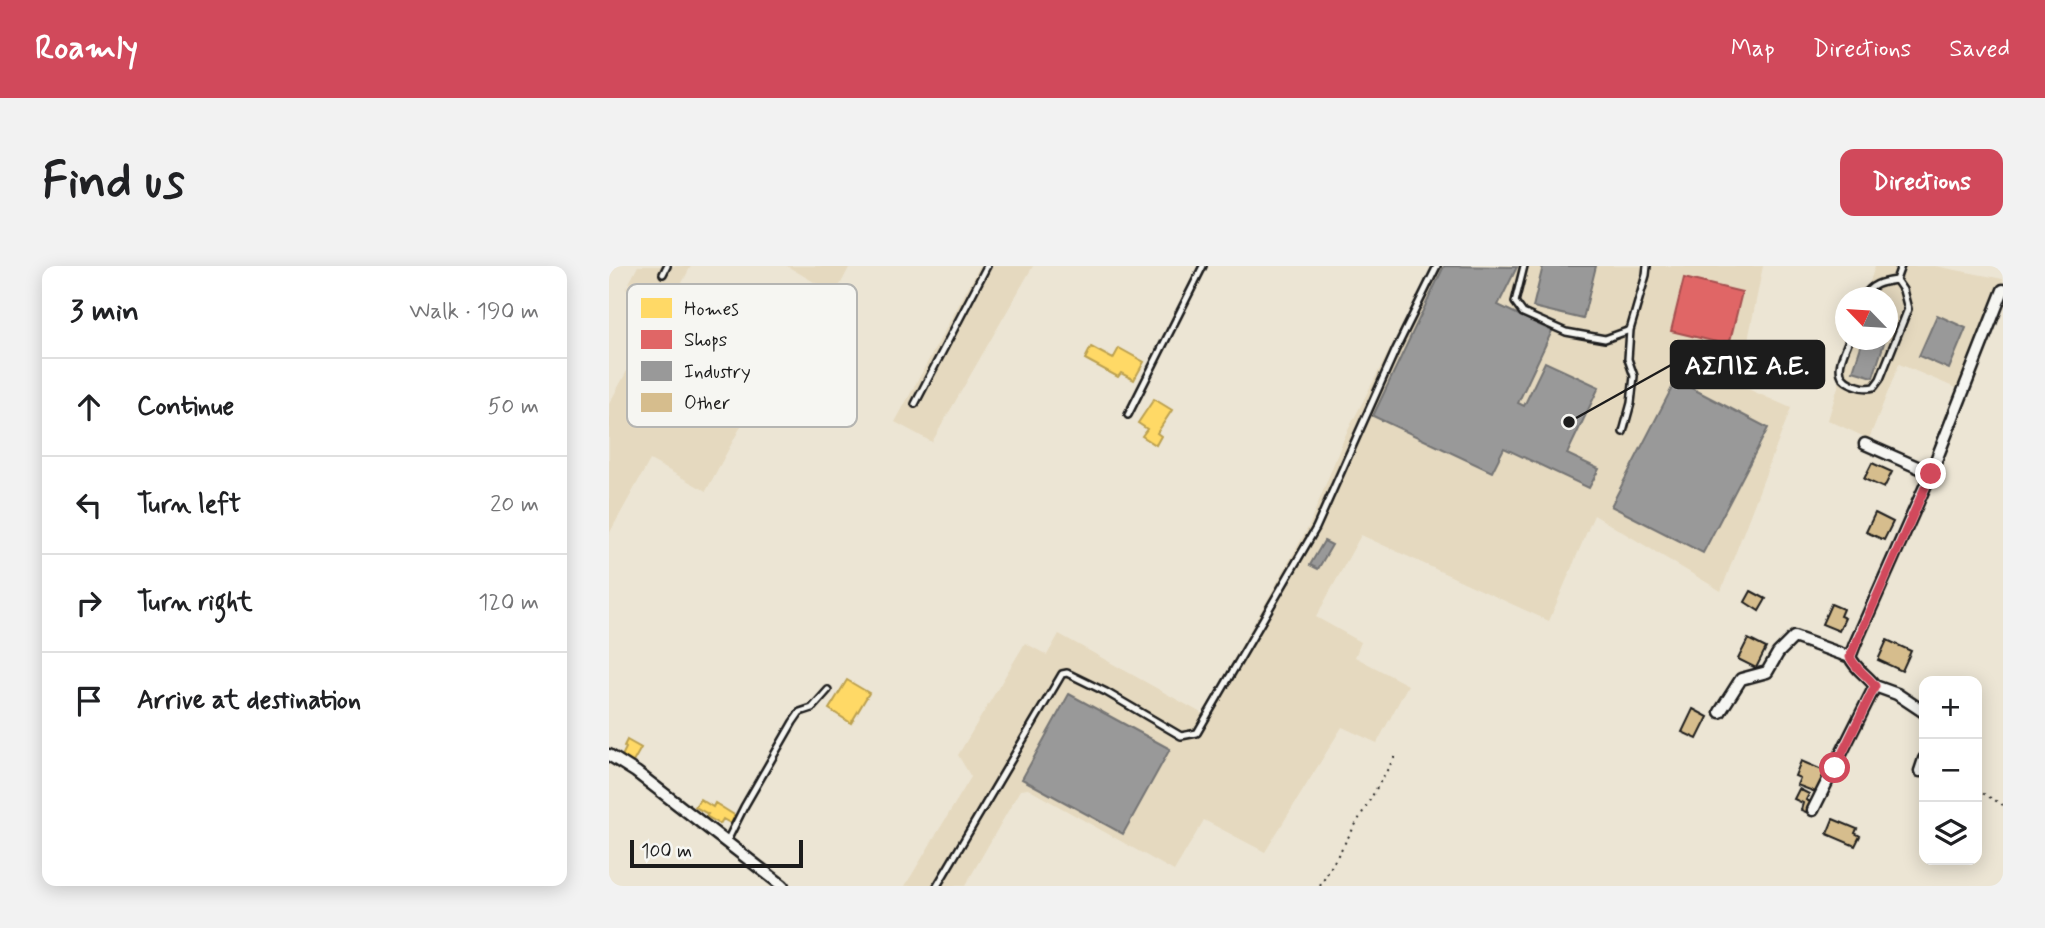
<!DOCTYPE html>
<meta charset="utf-8">
<style>
:root{--surface:#fff;--page:#f2f2f2;--text:#202124;--muted:#757577;--line:#e0e0e0;--accent:#d1495b}
body{margin:0;font-family:Mynerve,sans-serif;background:var(--page);color:var(--text)}
.controls{position:absolute;right:21px;bottom:21px;display:grid;overflow:hidden;border-radius:14px;box-shadow:0 4px 18px #0003}
.controls button{width:63px;height:63px;display:grid;place-items:center;padding:0;border:0;border-bottom:2px solid var(--line);background:var(--surface);color:var(--text);font:35px sans-serif}
.compass{position:absolute;left:1226px;top:21px;width:63px;height:63px;border-radius:50%;background:var(--surface);box-shadow:0 4px 18px #0003;rotate:295deg}
.scale{position:absolute;left:21px;bottom:18px;width:173px;box-sizing:border-box;padding-left:7px;border:4px solid #1c1c1c;border-top:0;font-size:19px;line-height:24px;white-space:nowrap;color:#1c1c1c;-webkit-text-stroke:5px #f6f6f2;paint-order:stroke}
.stop{position:absolute;width:21px;height:21px;margin:-16px;border:5px solid #d1495b;border-radius:50%;background:#fff}
.stop.end{background:#d1495b;border-color:#fff;box-shadow:0 2px 7px #0008}
.list{margin:0;padding:0;list-style:none}
h2{display:flex;justify-content:space-between;align-items:center;height:91px;margin:0;padding:0 28px;font-size:30px}
h2 small{font-size:23px;font-weight:400;color:var(--muted)}
.list li{display:grid;grid-template-columns:46px 1fr auto;gap:21px;align-items:center;box-sizing:border-box;height:98px;padding:0 28px;border-top:2px solid var(--line)}
.list b{display:block;font-size:26px;white-space:nowrap}
.list em{font-size:23px;font-style:normal;color:var(--muted)}
.icon{flex:none;width:38px;height:38px;fill:none;stroke:currentColor;stroke-width:2;stroke-linecap:round;stroke-linejoin:round}
.map{position:relative;flex:none;width:1394px;height:620px;overflow:hidden;border-radius:14px}
header{display:flex;align-items:center;gap:42px;box-sizing:border-box;height:98px;padding:0 35px;background:var(--accent);color:#fff}
header strong{font-size:33px}
nav{display:flex;gap:38px;margin-inline-start:auto;font-size:24px}
.intro{display:flex;align-items:center;justify-content:space-between;box-sizing:border-box;height:168px;padding:0 42px}
h1{margin:0;font-size:49px}
.button{padding:18px 32px;border-radius:14px;background:var(--accent);color:#fff;font-size:24px;font-weight:700}
main{display:flex;gap:42px;padding:0 42px}
aside{flex:1;background:var(--surface);border-radius:14px;box-shadow:0 4px 18px #0003}
.map>svg:first-child{display:block}
.built{fill:#e5d9bf}
.homes{fill:#ffd966;stroke:#bba050;stroke-width:2}
.shops{fill:#e06666;stroke:#a55050;stroke-width:2}
.industry{fill:#999;stroke:#747474;stroke-width:2}
.building{fill:#d6bd8d;stroke:#1c1c1c;stroke-width:2}
.lines{fill:none;stroke-linecap:round;stroke-linejoin:round}
.service-casing{stroke:#1c1c1c;stroke-width:10}
.minor-casing{stroke:#1c1c1c;stroke-width:15}
.path{stroke:#1c1c1c;stroke-width:2;stroke-dasharray:2 5;stroke-linecap:butt}
.service{stroke:#f6f6f2;stroke-width:5}
.minor{stroke:#f6f6f2;stroke-width:10}
.route{stroke:#d1495b;stroke-width:9}
.key{fill:#f6f6f2;stroke:#b5b5b2;stroke-width:2}
.key-label{font-size:19px;fill:#1c1c1c}
.leader{fill:none;stroke:#1c1c1c;stroke-width:2.5}
.callout-dot{fill:#1c1c1c;stroke:#f6f6f2;stroke-width:2.5}
.callout{fill:#1c1c1c;stroke:#1c1c1c;stroke-width:2.5}
.callout-label{font-size:26px;text-anchor:middle;font-weight:bold;fill:#fff}
</style>
<header>
<strong>Roamly</strong>
<nav><a>Map</a><a>Directions</a><a>Saved</a></nav>
</header>
<div class="intro"><h1>Find us</h1><a class="button">Directions</a></div>
<main>
<aside>
<h2>3 min<small>Walk · 190 m</small></h2>
<ul class="list">
<li><svg class="icon" aria-label="ahead" viewBox="0 0 24 24"><path d="M12 20V5M6 11l6-6 6 6"/></svg><div><b>Continue</b></div><em>50 m</em></li>
<li><svg class="icon" aria-label="left" viewBox="0 0 24 24"><path d="M17 20v-9H6M10 6l-5 5 5 5"/></svg><div><b>Turn left</b></div><em>20 m</em></li>
<li><svg class="icon" aria-label="right" viewBox="0 0 24 24"><path d="M7 20v-9h11M14 6l5 5-5 5"/></svg><div><b>Turn right</b></div><em>120 m</em></li>
<li><svg class="icon" aria-label="arrive" viewBox="0 0 24 24"><path d="M6 21V4h12l-3 4 3 4H6"/></svg><div><b>Arrive at destination</b></div></li>
</ul>
</aside>
<div class="map">
<svg width="1394" height="620" viewBox="0 0 1394 620">
<rect width="100%" height="100%" fill="#ece5d4"/>
<filter id="ink" filterUnits="userSpaceOnUse"><feTurbulence type="fractalNoise" baseFrequency=".0143" numOctaves="2"/><feDisplacementMap in="SourceGraphic" scale="14" xChannelSelector="R" yChannelSelector="G"/><feConvolveMatrix kernelMatrix="1 2 1 2 8 2 1 2 1" color-interpolation-filters="sRGB"/></filter>
<g filter="url(#ink)">
<path class="built" d="M29 0H82L57 47 135 85 111 136 137 151 97 225 41 194 0 268V138L53 41 17 23Z
M178 0H241L230 21 210 19Z
M371 0H424L323 176 286 156Z
M824 0H1154L1130 119 1182 142 1112 325 985 249 940 355 752 269 707 351 752 376 746 391 799 419 768 477 733 461 656 586 595 554 565 605 419 523 411 524 356 620H296L362 511 349 489 416 377 438 389 450 368 594 448 700 260 736 170Z
M1266 0H1326L1394 13V24L1354 125 1290 98 1260 173 1219 154 1243 74H1279V32L1256 31Z"/>
<path class="homes" d="M482 81 504 93 510 82 535 96 525 114 512 107 509 111 476 93Z
M545 133 563 144 548 167 552 170 547 179 533 170 538 163 529 157Z
M238 414 260 427 242 457 220 443Z
M18 474 32 482 23 498 12 492 17 482 15 480Z
M91 533 104 541 106 537 127 550 123 558 114 553 111 558 97 550 99 548 86 541Z"/>
<path class="shops" d="M1075 12 1133 26 1120 79 1062 65Z"/>
<path class="industry" d="M835 0 908 1 889 39 943 65 909 137 915 140 936 96 990 121 958 188 990 203 980 222 895 182 883 206 764 150Z
M934 0H987L974 53 924 41Z
M1328 49 1357 62 1340 103 1310 90Z
M1254 74H1276L1264 111 1244 105Z
M1067 114 1159 162 1094 287 1002 240Z
M715 275 723 279 709 303 701 299Z
M460 428 561 483 514 568 413 513Z"/>
<path class="building" d="M1263 197 1283 206 1275 222 1255 213Z
M1266 247 1284 256 1275 274 1257 266Z
M1142 325 1157 333 1150 345 1136 336Z
M1222 338 1234 343 1231 350 1236 352 1230 365 1213 358Z
M1139 373 1157 382 1147 402 1129 393Z
M1278 374 1302 385 1293 405 1269 394Z
M1084 443 1099 451 1088 473 1073 466Z
M1192 495 1218 506 1209 527 1188 519 1191 512 1186 510Z
M1190 523 1200 528 1197 534 1204 537 1199 547 1192 544 1194 537 1185 533Z
M1224 553 1248 563 1246 567 1251 570 1246 580 1218 568Z"/>
<g class="lines">
<g class="service-casing">
<path id="service" d="M915 0 906 36 914 47 957 66 996 73 1021 64
M54 8 58 0
M1287 14 1292 0
M1254 32C1262 18 1272 16 1287 14
M1240 74C1234 89 1222 110 1243 118 1251 121 1256 123 1265 121L1271 113 1299 43 1294 24 1287 14
M306 138 378 0
M519 149 594 0
M1014 166 1022 137 1025 110 1019 93 1021 64 1037 9 1038 0
M118 575 135 541 184 456 191 446 203 442 219 424
M328 620 453 408 458 407 497 426 572 470 588 467 707 262 787 83 828 0"/>
</g>
<g class="minor-casing">
<path id="minor" d="M1256 178 1322 207
M1266 420 1288 428 1315 446
M1111 446 1132 413 1158 406 1169 387 1185 371 1241 391
M0 489 27 506 174 620
M1311 505 1315 493
M1204 544 1266 420C1258 409 1247 404 1241 391L1246 378 1322 207 1394 24"/>
</g>
<path class="path" d="M1368 524 1394 539
M711 620 788 487"/>
<use href="#service" class="service"/>
<use href="#minor" class="minor"/>
</g>
</g>
<g class="lines" filter="url(#ink)">
<path class="route" d="M1226 502 1266 420C1258 409 1247 404 1241 391L1322 208"/>
</g>
<rect x="18" y="18" width="230" height="143" rx="10" class="key"/>
<rect x="32" y="32" width="31" height="20" fill="#ffd966"/>
<rect x="32" y="64" width="31" height="19" fill="#e06666"/>
<rect x="32" y="95" width="31" height="20" fill="#999"/>
<rect x="32" y="127" width="31" height="19" fill="#d6bd8d"/>
<g class="key-label">
<text x="75" y="49">Homes</text>
<text x="75" y="80">Shops</text>
<text x="75" y="112">Industry</text>
<text x="75" y="143">Other</text>
</g>
<path class="leader" d="M960 156L1062 99"/>
<circle class="callout-dot" cx="960" cy="156" r="7"/>
<rect class="callout" x="1062" y="75" width="153" height="47" rx="7"/>
<g class="callout-label">
<text x="1138" y="108">ΑΣΠΙΣ Α.Ε.</text>
</g>
</svg>
<div class="controls">
<button>+</button>
<button>−</button>
<button><svg class="icon" aria-label="layers" viewBox="0 0 24 24"><path d="M12 4l9 5-9 5-9-5zM3 14l9 5 9-5"/></svg></button>
</div>
<svg class="compass" viewBox="-18 -18 36 36"><path d="M0-13l5 13h-10z" fill="#e53935"/><path d="M0 13l5-13h-10z" fill="#757577"/></svg>
<div class="scale">100 m</div>
<div class="stop" style="left:1226px;top:502px"></div>
<div class="stop end" style="left:1322px;top:208px"></div>
</div>
</main>
